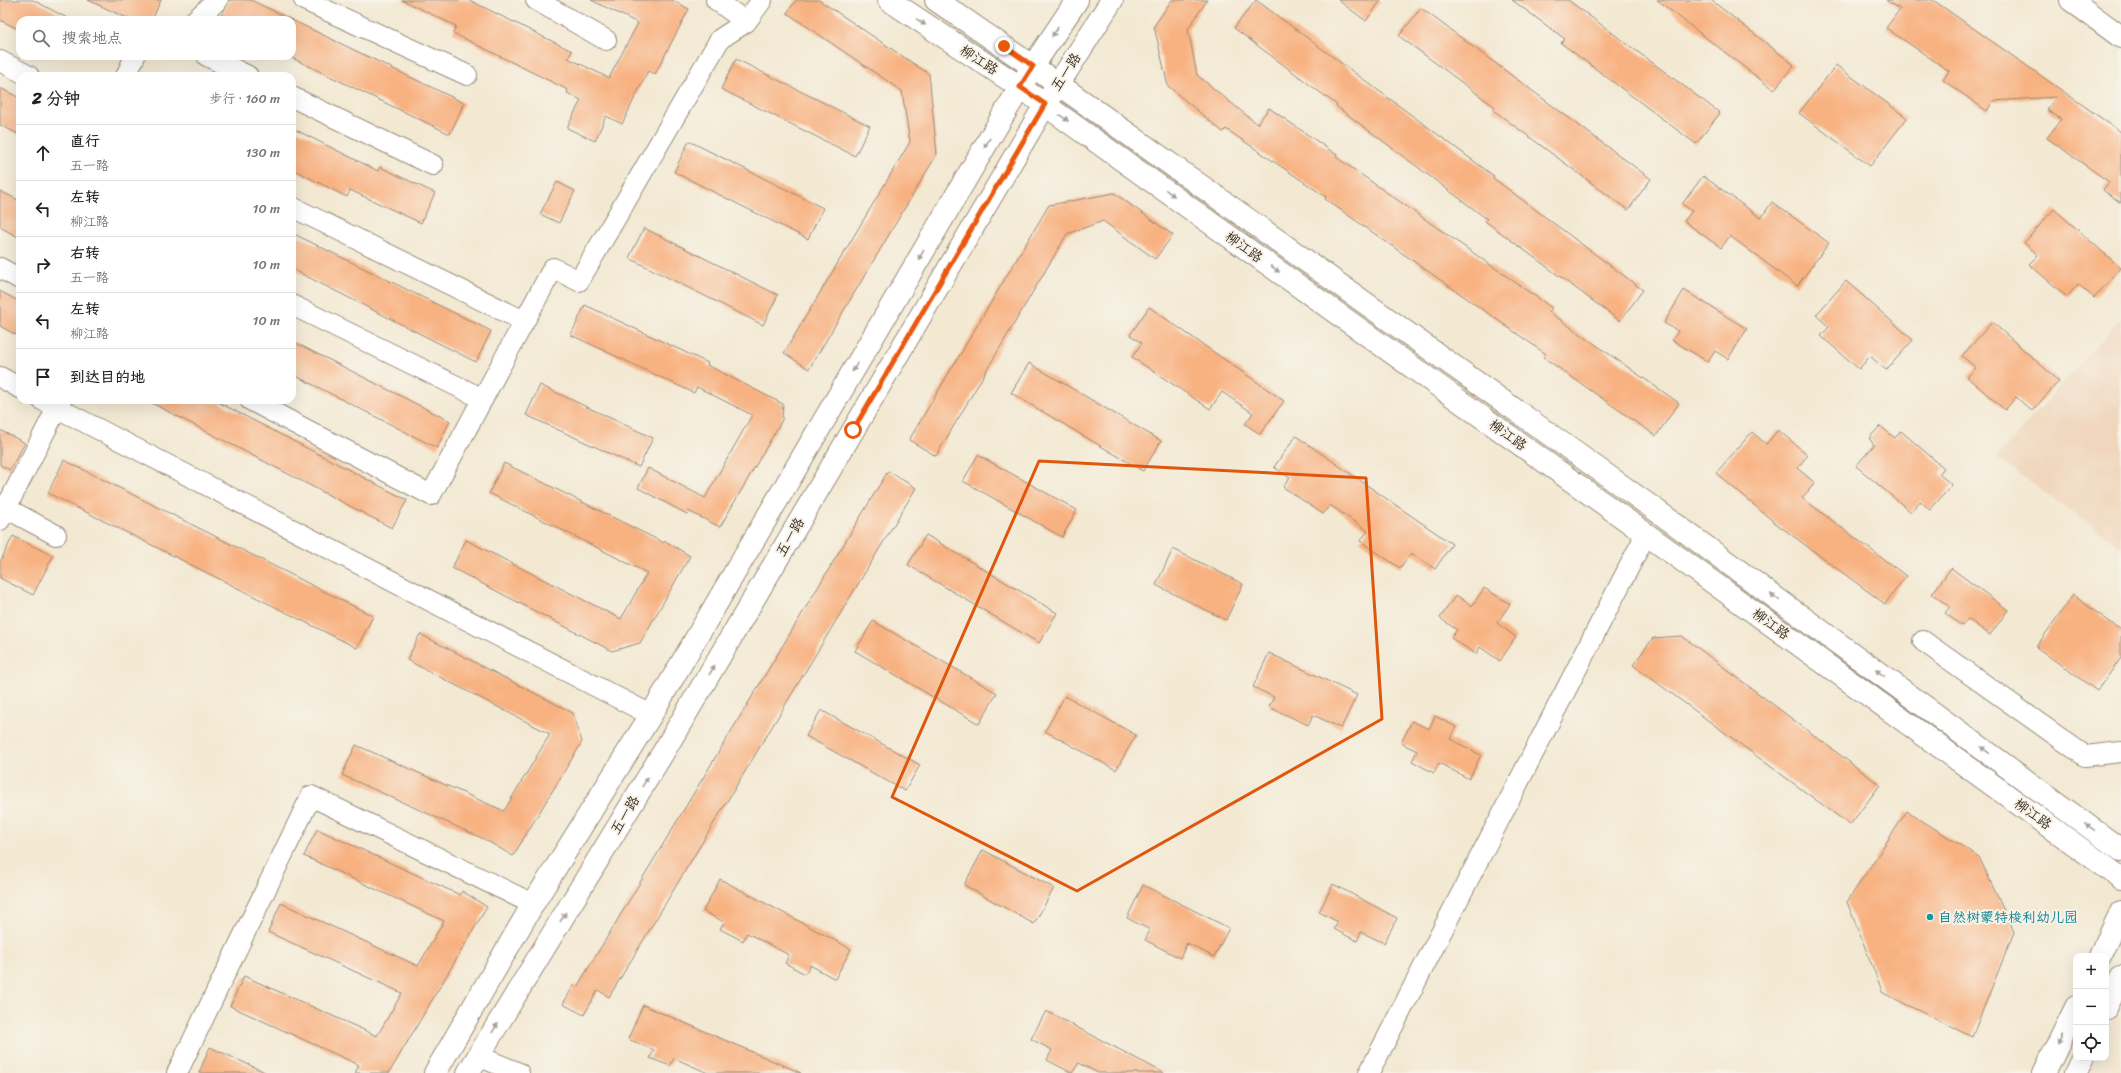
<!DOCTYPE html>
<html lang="zh">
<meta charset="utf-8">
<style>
:root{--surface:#fff;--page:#f2f2f2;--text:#222;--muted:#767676;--line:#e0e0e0}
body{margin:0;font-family:Sriracha,"LXGW WenKai TC",sans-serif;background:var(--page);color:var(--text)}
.controls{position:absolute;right:12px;bottom:12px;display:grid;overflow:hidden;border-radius:8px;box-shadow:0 4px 16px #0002}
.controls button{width:36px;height:36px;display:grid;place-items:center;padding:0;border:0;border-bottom:1px solid var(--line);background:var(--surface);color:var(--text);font:20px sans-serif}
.stop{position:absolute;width:12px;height:12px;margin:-9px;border:3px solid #ea580c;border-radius:50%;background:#fff}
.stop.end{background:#ea580c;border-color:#fff;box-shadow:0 1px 4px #0008}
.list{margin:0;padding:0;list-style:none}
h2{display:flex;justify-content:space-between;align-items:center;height:52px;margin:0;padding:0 16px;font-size:17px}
h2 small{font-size:13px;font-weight:400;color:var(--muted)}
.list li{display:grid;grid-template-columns:26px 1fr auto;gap:12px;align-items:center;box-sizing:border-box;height:56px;padding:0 16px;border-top:1px solid var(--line)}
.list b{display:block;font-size:15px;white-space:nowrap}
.list p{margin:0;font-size:13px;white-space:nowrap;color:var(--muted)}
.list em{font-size:13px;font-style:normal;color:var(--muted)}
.icon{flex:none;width:22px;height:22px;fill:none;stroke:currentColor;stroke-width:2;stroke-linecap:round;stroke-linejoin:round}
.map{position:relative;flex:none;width:2121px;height:1073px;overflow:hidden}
.search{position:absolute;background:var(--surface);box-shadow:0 4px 16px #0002;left:16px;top:16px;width:280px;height:44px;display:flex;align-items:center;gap:10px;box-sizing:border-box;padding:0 14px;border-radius:12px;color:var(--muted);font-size:15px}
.panel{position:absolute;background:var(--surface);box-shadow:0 4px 16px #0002;left:16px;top:72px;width:280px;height:332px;border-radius:12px}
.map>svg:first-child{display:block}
.built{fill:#f0d6bc}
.building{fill:#f8b282}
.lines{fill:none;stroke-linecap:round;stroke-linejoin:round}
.minor-casing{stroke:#978a78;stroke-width:22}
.tertiary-casing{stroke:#978a78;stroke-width:24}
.minor{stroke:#fff;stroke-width:20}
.tertiary{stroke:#fff;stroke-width:22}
.oneway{fill:#a79f9a}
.route{stroke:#ea580c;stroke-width:5}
.marked{fill:none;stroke:#df570d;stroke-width:3;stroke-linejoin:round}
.culture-dot{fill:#0f9aa8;stroke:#f7f3e8;stroke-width:1.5}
.labels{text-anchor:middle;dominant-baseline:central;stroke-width:4;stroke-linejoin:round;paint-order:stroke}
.street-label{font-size:14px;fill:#3b2a1e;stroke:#f7f3e8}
.culture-label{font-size:14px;fill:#0d838f;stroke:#f7f3e8;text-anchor:start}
</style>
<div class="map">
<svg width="2121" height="1073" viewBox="0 0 2121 1073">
<rect width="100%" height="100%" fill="#f7f3e8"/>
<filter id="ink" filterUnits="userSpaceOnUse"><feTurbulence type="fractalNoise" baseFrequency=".025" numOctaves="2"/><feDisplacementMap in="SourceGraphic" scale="8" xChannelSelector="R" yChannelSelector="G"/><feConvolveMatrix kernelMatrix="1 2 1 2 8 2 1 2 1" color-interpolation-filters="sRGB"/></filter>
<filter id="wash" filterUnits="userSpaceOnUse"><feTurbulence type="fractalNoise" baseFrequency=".012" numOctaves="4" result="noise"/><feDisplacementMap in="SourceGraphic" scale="16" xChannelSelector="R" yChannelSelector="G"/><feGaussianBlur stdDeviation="0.9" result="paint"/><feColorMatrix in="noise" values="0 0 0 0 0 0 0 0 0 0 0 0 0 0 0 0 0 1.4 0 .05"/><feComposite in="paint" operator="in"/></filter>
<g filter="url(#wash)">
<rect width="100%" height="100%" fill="#f3e9d3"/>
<path class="built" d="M2121 318V547L1996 458Z"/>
<g id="blocks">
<path class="building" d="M0 0H33L71 20H20V30L0 20Z
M88 0H161L152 20H131Z
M229 0H251L292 20H219Z
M402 0H469L572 51 568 58 609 78 638 23 591 0H672L689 9 655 74 648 71 622 124 606 116 595 141 567 128 581 100 567 93 568 90 453 33 456 26Z
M796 0H819L929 74 937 154 809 369 784 353 910 142 902 91 787 13Z
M1172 0H1207L1188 29 1197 75 1257 124 1269 108 1337 155 1336 157 1552 308 1549 312 1679 403 1656 436 1543 357 1546 354 1325 199 1326 197 1226 129 1223 132 1168 86 1154 26Z
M1256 0 1494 176 1493 178 1643 290 1620 321 1485 221 1487 219 1336 106 1337 105 1234 28Z
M1338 0H1381L1366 21Z
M1512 0H1568L1720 113 1696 144 1561 43 1565 39Z
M1657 0H1711L1794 65 1774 90Z
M1886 0H1933L2121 132V203L2103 190 2109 182 2047 138 2061 119 2047 110 2056 97 1993 101 1987 111 1943 80 1949 71 1886 28 1900 9Z
M1421 8 1651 179 1628 210 1493 110 1495 107 1399 36Z
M292 20 464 103 450 134 292 58Z
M736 59 870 126 855 156 721 89Z
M1836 65 1907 118 1870 166 1799 113Z
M0 88 20 98V135L0 125Z
M292 128 378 171 380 167 435 193 421 223 350 190 347 197 292 169Z
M689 141 823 208 808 239 674 172Z
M1703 176 1761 218 1772 202 1829 243 1797 286 1730 236 1721 248 1684 221 1692 211 1682 204Z
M557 182 575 191 559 223 540 214Z
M0 191 20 201V238L0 227Z
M1114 193 1173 235 1155 259 1103 221 1067 234 936 456 909 440 1049 205Z
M2054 209 2121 268 2094 298 2078 284 2067 297 2029 264 2038 255 2024 243Z
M644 228 778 295 763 325 629 258Z
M292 233 491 331 476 362 292 269Z
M1846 281 1913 340 1886 370 1870 356 1859 369 1821 336 1829 327 1816 315Z
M1684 290 1747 329 1728 359 1715 351 1708 362 1672 340 1678 331 1664 323Z
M0 291 20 302V337L0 326Z
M585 305 708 363 707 365 783 404 782 420 720 527 688 511 687 514 638 488 648 468 705 498 752 415 697 387 694 393 571 335Z
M1149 307 1284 401 1260 434 1245 424 1253 413 1222 392 1210 409 1132 357 1142 343 1130 335Z
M1992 322 2059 381 2032 411 2016 397 2005 410 1967 377 1976 368 1962 356Z
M292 341 450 421 437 448 292 374Z
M1029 363 1161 441 1143 471 1011 393Z
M540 385 653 438 639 467 526 415Z
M146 400H214L407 500 392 528Z
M1880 426 1895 438 1901 431 1944 468 1939 474 1952 485 1930 510 1920 501 1911 512 1856 466 1874 445 1869 438Z
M0 430 25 443 10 470 0 465Z
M1778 430 1808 455 1797 468 1815 483 1802 498 1906 576 1885 604 1774 522 1716 473 1752 432 1766 444Z
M1296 436 1452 544 1435 569 1411 553 1400 568 1360 541 1368 531 1330 505 1323 514 1283 487 1290 478 1274 467Z
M978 455 1077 510 1062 537 963 481Z
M64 460 373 616 357 648 48 493Z
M504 463 664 543 665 541 690 556 640 643 612 651 452 568 466 540 621 619 647 573 489 493Z
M888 471 916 488 609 997 598 990 584 1015 563 1004 574 985 577 987Z
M926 535 1057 613 1039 643 908 565Z
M13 536 53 556 33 595 0 578V562Z
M1173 549 1243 584 1226 620 1156 585Z
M1951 568 2008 610 1990 635 1968 619 1962 626 1945 613 1950 607 1932 594Z
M1484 588 1510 604 1497 623 1516 637 1500 661 1480 647 1476 654 1451 638 1457 630 1440 618 1456 595 1472 606Z
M2073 595 2121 630V658L2097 691 2036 647Z
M873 621 997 693 979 724 855 651Z
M420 634 573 713 582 742 513 856 484 839 342 775 356 745 504 811 550 734 407 660Z
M1682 636 1880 785 1850 825 1633 665 1653 638Z
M1269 653 1357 695 1341 728 1313 715 1308 725 1269 707 1274 697 1253 687Z
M1065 696 1136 735 1116 770 1045 731Z
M821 710 920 765 905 791 806 736Z
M1435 716 1456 727 1450 739 1481 755 1469 779 1439 763 1434 773 1412 761 1417 751 1401 743 1412 721 1429 729Z
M1907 811 1979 857 2014 932 1972 1037 1883 993 1847 902Z
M317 829 460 895 462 891 487 907 389 1073H355L359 1065 230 1006 244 976 377 1036 402 993 268 932 281 903 418 966 444 921 304 856Z
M983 850 1054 888 1034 924 964 885Z
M720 879 851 949 835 979 810 965 805 974 785 963 789 955 747 933 743 941 720 929 724 922 703 911Z
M1333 884 1397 918 1384 943 1361 932 1357 941 1334 929 1338 922 1319 912Z
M1143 885 1229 928 1214 957 1187 943 1180 958 1145 940 1150 930 1127 918Z
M643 1005 801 1073H708L674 1058 670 1066 650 1058 654 1050 628 1039Z
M1046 1011 1164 1073H1098L1079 1063 1072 1073 1047 1060 1052 1050 1031 1039Z
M210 1047 267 1073H199Z"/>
</g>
</g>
<g filter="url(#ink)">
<use href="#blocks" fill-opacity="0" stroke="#978a78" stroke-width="1"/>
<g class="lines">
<g class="minor-casing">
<path id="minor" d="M304 0 467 75
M536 0 606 40
M716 0 746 22
M195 20 218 0
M207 56 248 76
M0 61 29 76
M126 76 135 56
M292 97 433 165
M292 207 524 321
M0 268 20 279
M292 305 483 399
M0 377 20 388
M42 400 651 715
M250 400 431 495 553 268 579 281 720 39 746 22 762 0
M0 505 56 535
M0 520 61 400
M1923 641 2085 756 2121 752
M478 1056 519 1073
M177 1073 311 796 533 904
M1369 1073 1646 534"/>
</g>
<g class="tertiary-casing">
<path id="tertiary" d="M889 0 1020 87 1646 534 2121 878
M936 0 1058 84 1657 511 2121 850
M2071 0 2121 37
M2100 956 2121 912
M2106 1008 2121 977
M435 1073 533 904 651 715 1001 119 1033 66 1077 0
M468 1073 664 751 1045 105 1112 0
M2044 1073 2076 1007
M2075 1073 2082 1058"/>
</g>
<use href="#minor" class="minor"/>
<use href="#tertiary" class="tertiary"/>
</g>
<defs><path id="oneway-solid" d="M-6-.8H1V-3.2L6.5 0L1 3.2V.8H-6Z"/></defs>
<g class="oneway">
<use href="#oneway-solid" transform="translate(921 22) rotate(34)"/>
<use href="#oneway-solid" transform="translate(1055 32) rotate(124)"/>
<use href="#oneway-solid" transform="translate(1064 118) rotate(35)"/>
<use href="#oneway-solid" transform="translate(987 143) rotate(120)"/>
<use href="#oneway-solid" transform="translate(1170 193) rotate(36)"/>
<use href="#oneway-solid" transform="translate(921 255) rotate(120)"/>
<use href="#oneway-solid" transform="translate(1275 269) rotate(36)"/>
<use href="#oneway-solid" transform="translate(855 367) rotate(120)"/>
<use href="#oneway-solid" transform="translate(1775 597) rotate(-144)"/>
<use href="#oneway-solid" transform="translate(712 670) rotate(-60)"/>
<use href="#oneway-solid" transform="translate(1880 673) rotate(-144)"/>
<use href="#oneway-solid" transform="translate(1985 750) rotate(-144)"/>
<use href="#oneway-solid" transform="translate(645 782) rotate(-59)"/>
<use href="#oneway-solid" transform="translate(2090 827) rotate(-144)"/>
<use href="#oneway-solid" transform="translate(563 917) rotate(-59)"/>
<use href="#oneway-solid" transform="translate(495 1028) rotate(-59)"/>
<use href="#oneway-solid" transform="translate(2060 1040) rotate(115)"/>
</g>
</g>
<g class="lines" filter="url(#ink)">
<path class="route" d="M853 430 1045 104 1020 87 1033 66 1004 46"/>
</g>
<path class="marked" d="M1039 461 1366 478 1382 719 1077 891 892 797Z"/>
<circle class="culture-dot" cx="1930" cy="917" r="4"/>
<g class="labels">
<g class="street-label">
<text transform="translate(979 60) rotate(33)">柳江路</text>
<text transform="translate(1066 72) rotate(-57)">五一路</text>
<text transform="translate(1244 247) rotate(36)">柳江路</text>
<text transform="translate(1508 435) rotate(36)">柳江路</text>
<text transform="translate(790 537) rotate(-60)">五一路</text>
<text transform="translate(1771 624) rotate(36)">柳江路</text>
<text transform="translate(2033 814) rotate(36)">柳江路</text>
<text transform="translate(625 815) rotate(-59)">五一路</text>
</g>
<g class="culture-label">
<text x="1938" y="917">自然树蒙特梭利幼儿园</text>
</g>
</g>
</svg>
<div class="controls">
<button>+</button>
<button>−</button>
<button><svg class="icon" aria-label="locate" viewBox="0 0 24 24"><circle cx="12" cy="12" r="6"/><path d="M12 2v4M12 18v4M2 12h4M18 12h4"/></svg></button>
</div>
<div class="stop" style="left:853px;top:430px"></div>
<div class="stop end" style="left:1004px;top:46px"></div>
<div class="search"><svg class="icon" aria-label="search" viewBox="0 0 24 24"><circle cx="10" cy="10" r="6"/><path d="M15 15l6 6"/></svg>搜索地点</div>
<section class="panel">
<h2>2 分钟<small>步行 · 160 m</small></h2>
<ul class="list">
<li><svg class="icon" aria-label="ahead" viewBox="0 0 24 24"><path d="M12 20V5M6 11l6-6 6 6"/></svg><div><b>直行</b><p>五一路</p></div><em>130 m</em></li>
<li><svg class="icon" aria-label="left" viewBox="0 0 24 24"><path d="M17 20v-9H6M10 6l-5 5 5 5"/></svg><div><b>左转</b><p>柳江路</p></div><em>10 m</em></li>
<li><svg class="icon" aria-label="right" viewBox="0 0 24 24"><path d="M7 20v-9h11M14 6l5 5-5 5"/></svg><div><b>右转</b><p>五一路</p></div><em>10 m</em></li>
<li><svg class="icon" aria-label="left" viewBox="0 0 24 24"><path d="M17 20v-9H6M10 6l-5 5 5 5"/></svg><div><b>左转</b><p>柳江路</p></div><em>10 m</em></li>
<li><svg class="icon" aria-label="arrive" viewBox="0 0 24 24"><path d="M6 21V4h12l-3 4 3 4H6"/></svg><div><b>到达目的地</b></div></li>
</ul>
</section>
</div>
